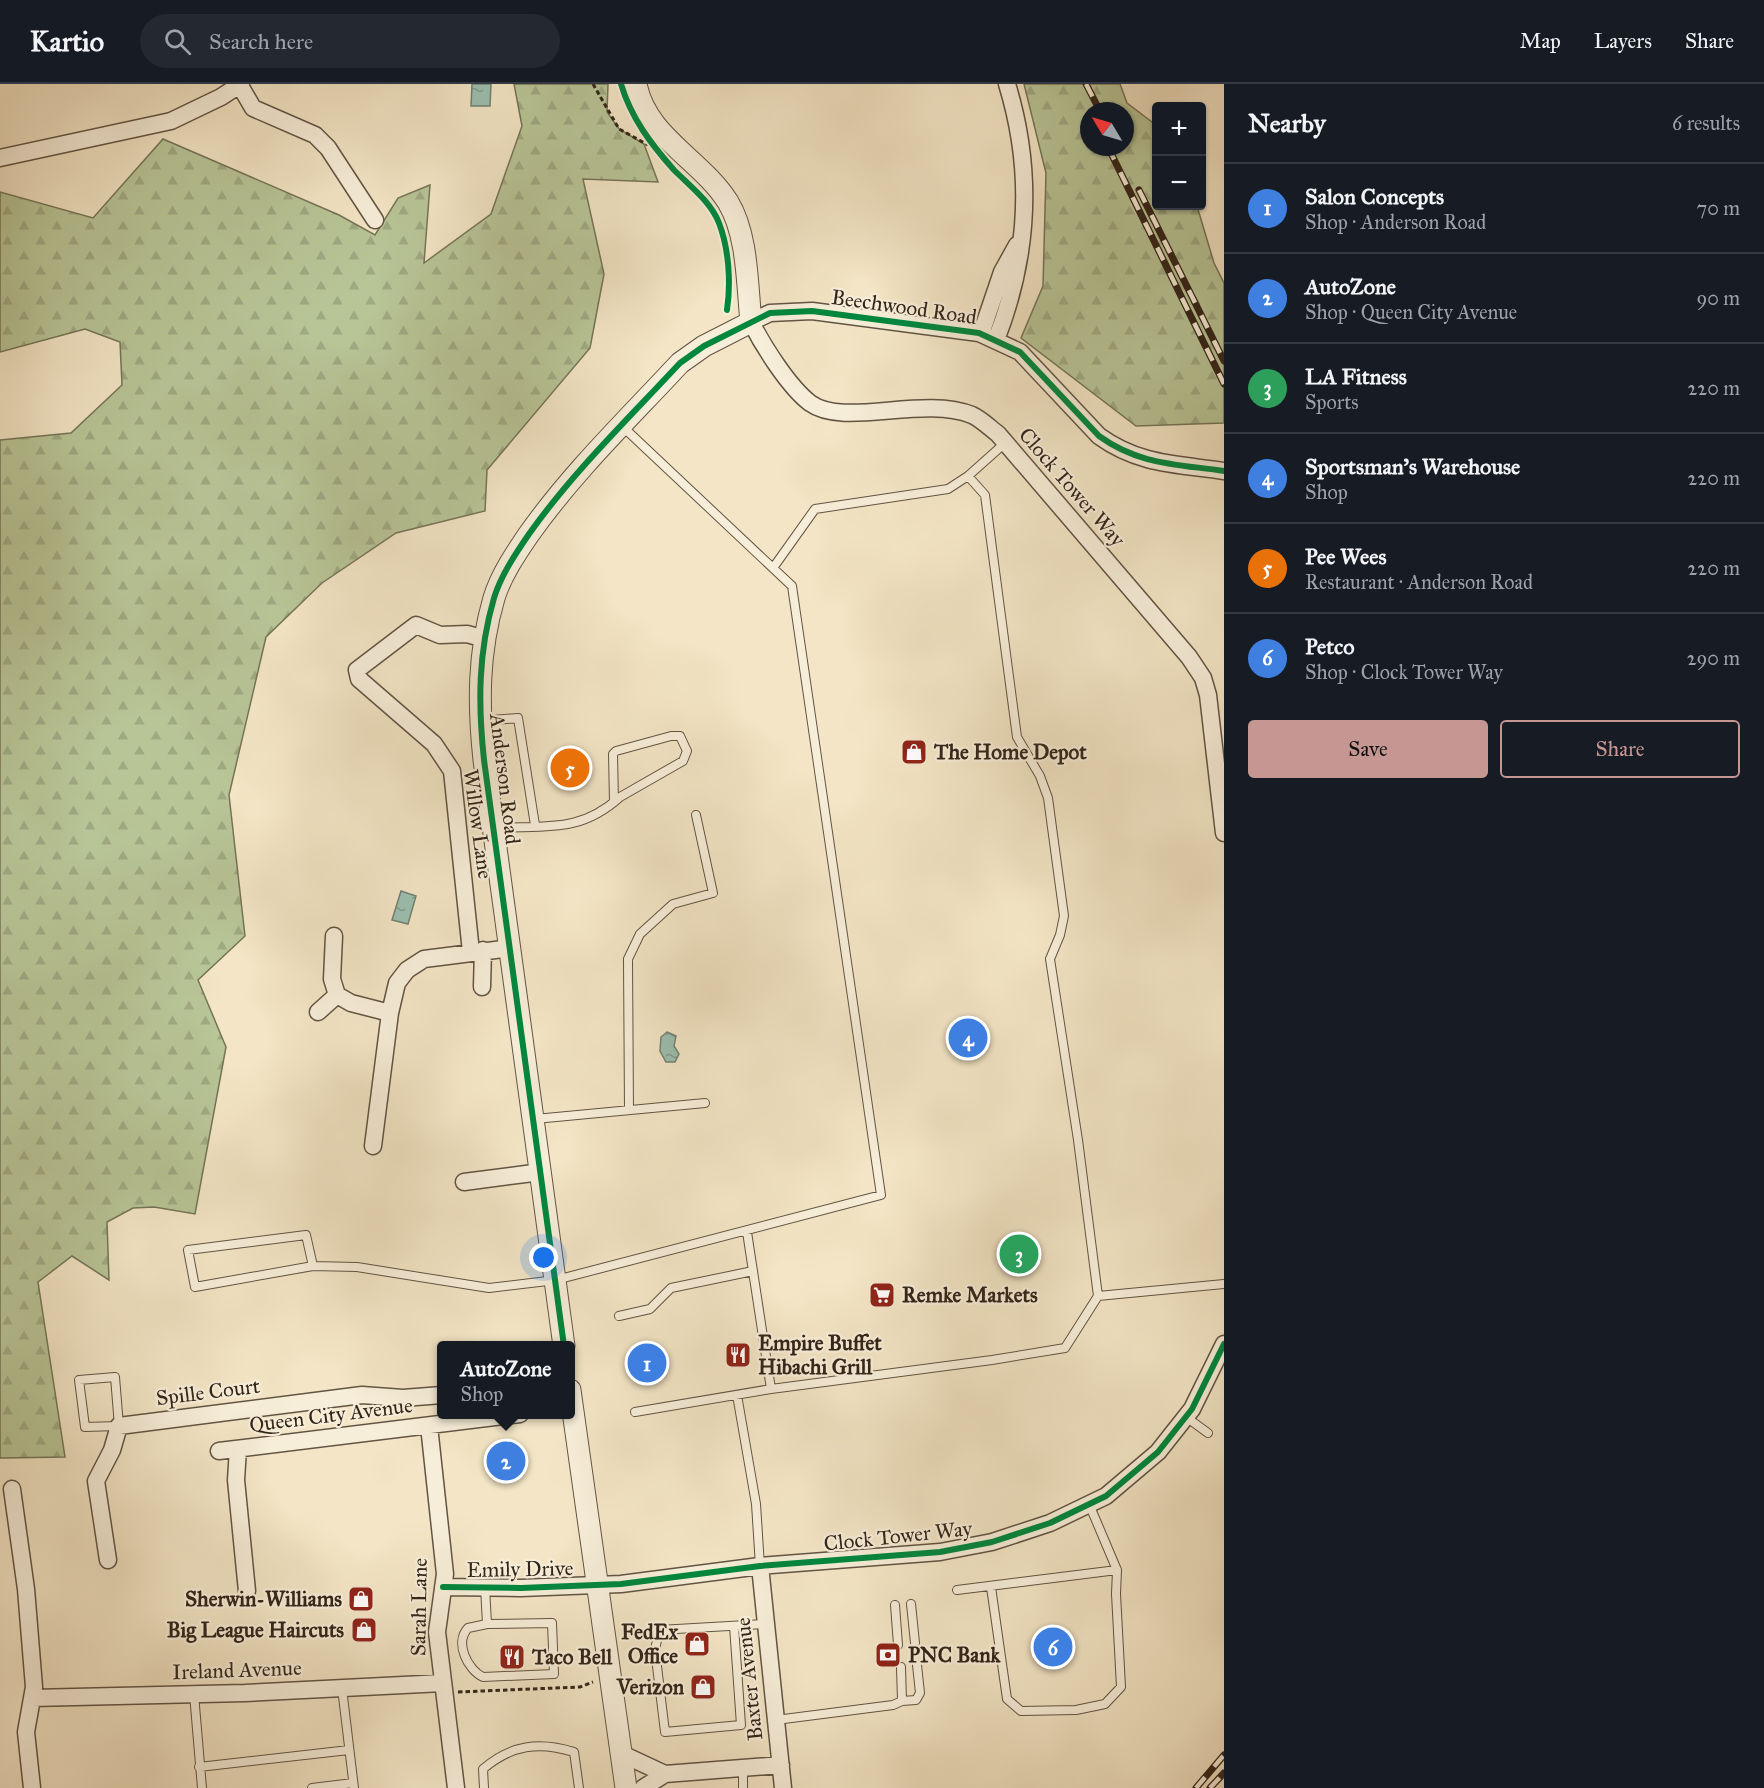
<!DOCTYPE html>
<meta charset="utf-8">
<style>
:root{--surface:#171b24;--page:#242831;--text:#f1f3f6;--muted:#9ea1a6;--line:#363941;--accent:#c59692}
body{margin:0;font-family:"IM FELL Great Primer",serif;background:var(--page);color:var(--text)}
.controls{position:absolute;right:18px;top:18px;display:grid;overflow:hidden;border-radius:6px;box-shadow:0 2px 4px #0004}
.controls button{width:54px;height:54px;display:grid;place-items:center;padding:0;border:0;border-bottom:2px solid var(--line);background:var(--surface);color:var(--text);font:30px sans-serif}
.compass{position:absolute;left:1080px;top:18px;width:54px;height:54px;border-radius:50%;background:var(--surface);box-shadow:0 2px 4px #0004;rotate:308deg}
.you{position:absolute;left:544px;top:1174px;width:21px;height:21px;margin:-15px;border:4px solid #fff;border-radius:50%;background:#1a73e8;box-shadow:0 0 0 9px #1a73e833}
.badge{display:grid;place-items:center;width:39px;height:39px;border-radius:50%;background:var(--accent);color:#fff;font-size:20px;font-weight:700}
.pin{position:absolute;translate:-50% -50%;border:3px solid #fff;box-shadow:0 2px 6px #0006}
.popup{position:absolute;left:437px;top:1257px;width:138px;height:78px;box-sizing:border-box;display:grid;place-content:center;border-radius:6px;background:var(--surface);filter:drop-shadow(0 2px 4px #0005);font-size:20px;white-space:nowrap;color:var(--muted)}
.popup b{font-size:22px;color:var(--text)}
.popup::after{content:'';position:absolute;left:50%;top:100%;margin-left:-12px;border:12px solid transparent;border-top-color:var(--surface)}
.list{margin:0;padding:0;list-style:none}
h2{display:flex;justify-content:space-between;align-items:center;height:78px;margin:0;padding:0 24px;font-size:26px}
h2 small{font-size:20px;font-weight:400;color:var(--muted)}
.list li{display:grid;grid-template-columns:39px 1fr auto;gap:18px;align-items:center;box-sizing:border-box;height:90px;padding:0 24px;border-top:2px solid var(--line)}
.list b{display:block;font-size:22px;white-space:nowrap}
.list p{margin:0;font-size:20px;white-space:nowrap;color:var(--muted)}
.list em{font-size:20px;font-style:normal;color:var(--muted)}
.actions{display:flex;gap:12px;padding:18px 24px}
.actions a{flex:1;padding:14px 0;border:2px solid var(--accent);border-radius:6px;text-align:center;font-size:21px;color:var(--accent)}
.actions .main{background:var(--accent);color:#111}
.icon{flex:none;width:33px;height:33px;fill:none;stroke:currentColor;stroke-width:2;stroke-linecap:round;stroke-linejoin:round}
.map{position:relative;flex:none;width:1224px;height:1704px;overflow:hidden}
header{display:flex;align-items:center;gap:36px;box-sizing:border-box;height:84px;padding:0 30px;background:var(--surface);border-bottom:2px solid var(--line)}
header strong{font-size:28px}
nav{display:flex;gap:33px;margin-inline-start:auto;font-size:21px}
.search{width:420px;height:54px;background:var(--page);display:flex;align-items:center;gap:15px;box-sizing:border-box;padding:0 21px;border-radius:33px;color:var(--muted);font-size:22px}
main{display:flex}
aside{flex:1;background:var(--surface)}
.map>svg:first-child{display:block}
.forest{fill:url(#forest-firs);stroke:#757458;stroke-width:1.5;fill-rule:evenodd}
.water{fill:url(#water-ripples);stroke:#728174;stroke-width:1.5}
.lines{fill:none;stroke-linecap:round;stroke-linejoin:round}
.service-casing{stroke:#625444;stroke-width:10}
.minor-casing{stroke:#625444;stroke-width:19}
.tertiary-casing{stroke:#625444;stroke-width:23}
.path{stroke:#322419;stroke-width:3;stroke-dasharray:4.5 3;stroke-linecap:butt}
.service{stroke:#f7eed9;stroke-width:8}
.minor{stroke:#f7eed9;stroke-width:16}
.tertiary{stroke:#f7eed9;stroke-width:21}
.rail-casing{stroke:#322419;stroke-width:7}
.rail{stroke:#f7eed9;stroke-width:4.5;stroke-dasharray:14;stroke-linecap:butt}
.cycleway-casing{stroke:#f7eed9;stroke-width:10}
.cycleway{stroke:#00873e;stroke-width:6}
.labels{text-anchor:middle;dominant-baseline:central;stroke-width:4.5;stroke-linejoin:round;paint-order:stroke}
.street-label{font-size:21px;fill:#322419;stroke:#f7eed9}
.poi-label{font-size:21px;font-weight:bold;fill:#322419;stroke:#f7eed9;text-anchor:start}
</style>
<header>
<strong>Kartio</strong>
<div class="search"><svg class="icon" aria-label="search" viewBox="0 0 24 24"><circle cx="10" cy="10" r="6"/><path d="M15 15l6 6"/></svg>Search here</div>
<nav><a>Map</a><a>Layers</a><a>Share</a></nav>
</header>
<main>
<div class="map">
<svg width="1224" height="1704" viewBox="0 0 1224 1704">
<defs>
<pattern id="forest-firs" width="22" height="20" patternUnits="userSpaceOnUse" patternTransform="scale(1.5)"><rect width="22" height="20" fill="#b8c597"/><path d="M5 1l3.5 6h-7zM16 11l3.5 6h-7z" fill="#9fa982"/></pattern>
<pattern id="water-ripples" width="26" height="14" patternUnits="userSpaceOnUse" patternTransform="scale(1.5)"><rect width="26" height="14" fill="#9cbfb0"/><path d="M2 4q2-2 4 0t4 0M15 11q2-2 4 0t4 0" fill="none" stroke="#809b8e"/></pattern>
</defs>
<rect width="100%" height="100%" fill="#f3e5c5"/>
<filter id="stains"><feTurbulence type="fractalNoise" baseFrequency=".00333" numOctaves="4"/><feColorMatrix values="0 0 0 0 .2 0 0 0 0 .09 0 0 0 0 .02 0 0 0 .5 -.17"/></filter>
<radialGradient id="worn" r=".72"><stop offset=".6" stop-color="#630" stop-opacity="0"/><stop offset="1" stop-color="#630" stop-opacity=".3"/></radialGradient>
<path class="forest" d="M514 0H608L607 28 619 45 644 60 658 98 583 95 604 190 590 264 487 386 485 427 396 449 322 499 266 553 229 711 245 852 198 896 226 963 195 1130 154 1123 133 1124 107 1138 109 1196 72 1172 38 1198 65 1373 0 1374V356L71 349 122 301 120 258 85 245 0 268V108L93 134 163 55 339 131 375 151 398 114 430 101 424 179 491 130 522 42Z
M1024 0H1120L1127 19 1156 41V122H1197L1214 179 1224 199V339L1136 342 1021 254 1043 202 1046 89ZM1089 27H1125V63H1089Z"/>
<path class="water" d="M472 0H491L490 22H471Z
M401 807 416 812 408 840 392 836Z
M667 948 676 952 674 962 679 970 675 978H666L660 967 661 953Z"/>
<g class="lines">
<g class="service-casing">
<path id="service" d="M773 484 815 425 948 405 968 392 1005 359
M480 637 518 634 535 741
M494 744C545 741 579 750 620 713L683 677 687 667 680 652H671L616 667 613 670 614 718
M629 1026 628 875 640 850 673 820 713 809 696 731
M535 1035 705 1019
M747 1148 771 1305
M313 1182 195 1203 188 1166 306 1151 313 1182 357 1183 489 1204 556 1196 881 1111 792 502 622 342
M1098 1212 1224 1200
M619 1232 650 1225 671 1204 753 1187
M115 1293 119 1342 85 1343 79 1296Z
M737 1311 756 1420 760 1482
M635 1328 771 1305 992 1276 1065 1264 1098 1212 1078 1056 1050 875 1060 851 1064 832 1048 714 1040 692 1017 653 985 411 968 392
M1186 1333 1208 1349
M485 1503 487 1540 552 1539 554 1590 483 1593C468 1586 454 1559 468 1544L487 1540
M991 1503 1007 1615 1021 1627 1076 1626 1105 1620 1121 1603 1116 1510 1117 1486
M957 1506 1117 1486 1089 1420
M911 1520 915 1559
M895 1521 898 1561
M734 1542 741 1641 665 1648 655 1566 659 1546 766 1540
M342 1604 354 1704
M194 1610 202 1704
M902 1617 916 1616 920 1609 917 1581
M776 1636 893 1621 902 1617 901 1583
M199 1683 349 1666
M312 1704 353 1699
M484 1704 483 1685C511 1661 539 1657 574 1668L579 1704
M743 1704V1685"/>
</g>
<g class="minor-casing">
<path id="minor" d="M239 0 253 24 315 51 328 64 375 136
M0 74 171 37 221 13 241 0
M981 250 1002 188 1017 161
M996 256C1029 172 1034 88 1007 0
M1224 387C1177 380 1139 381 1099 352L1020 268 979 249 812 227 770 229 751 238C763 262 789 303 810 319 844 344 923 311 972 331 981 335 990 344 998 350L1189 573 1203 594 1208 611 1224 749
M334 852 332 895 337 911 351 919 390 929
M471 868 452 687 434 660 359 595 357 586 416 541 440 551 467 550 485 555
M482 903 483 866
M318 928 337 911
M373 1062 390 929 397 899 407 886 424 875 511 864
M464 1098 541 1088
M429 1342 445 1490 437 1548 456 1704
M238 1365 236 1396 247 1507
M219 1367 520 1330
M12 1405 26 1505 34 1603 26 1648 32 1704
M108 1476 96 1397 112 1366 119 1342 362 1311 403 1314 442 1311
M760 1482 783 1704
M443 1503 521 1504 621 1500 760 1482 940 1468 992 1458 1050 1439 1106 1412 1158 1368 1192 1325 1224 1260
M32 1614 245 1609 443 1599
M620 1669 665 1690 781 1681
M643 1704 665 1690"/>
</g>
<g class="tertiary-casing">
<path id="tertiary" d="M564 1262 484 676C478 620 478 569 494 514 501 491 516 469 529 450 573 388 628 335 680 279L704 262 751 238C747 200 748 151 728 118 701 75 646 53 636 0
M570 1306 626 1704"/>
</g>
<path class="path" d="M593 0 619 45 648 61
M458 1608 580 1603 593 1598"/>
<use href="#service" class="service"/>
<use href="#minor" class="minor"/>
<use href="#tertiary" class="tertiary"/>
<g class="rail-casing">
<path id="rail" d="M1086 0 1100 27
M1108 63 1224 300
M1139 106 1224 277
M1196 1704 1224 1671
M1210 1704 1224 1689"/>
</g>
<use href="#rail" class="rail"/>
<g class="cycleway-casing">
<path id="cycleway" d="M621 0C631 34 651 60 674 86 690 102 711 118 719 139 729 165 731 199 727 226
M564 1262 484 676C478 620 478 569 494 514 501 491 516 469 529 450 573 388 628 335 680 279L704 262 770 229 812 227 979 249 1020 268 1099 352C1139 381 1177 380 1224 387
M443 1503 521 1504 621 1500 760 1482 940 1468 992 1458 1050 1439 1106 1412 1158 1368 1192 1325 1224 1260"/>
</g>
<use href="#cycleway" class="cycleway"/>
</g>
<defs>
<g id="shop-square" transform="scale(1.35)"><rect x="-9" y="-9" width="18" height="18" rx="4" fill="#8f2418" stroke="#f7eed9"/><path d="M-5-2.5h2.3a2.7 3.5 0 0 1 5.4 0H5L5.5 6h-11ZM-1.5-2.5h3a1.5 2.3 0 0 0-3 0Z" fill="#fff"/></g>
<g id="supermarket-square" transform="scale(1.35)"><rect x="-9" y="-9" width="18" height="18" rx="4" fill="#8f2418" stroke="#f7eed9"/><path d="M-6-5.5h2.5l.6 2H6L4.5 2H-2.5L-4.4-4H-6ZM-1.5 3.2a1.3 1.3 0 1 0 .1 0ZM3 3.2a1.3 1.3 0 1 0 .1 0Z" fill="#fff"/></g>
<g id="restaurant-square" transform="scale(1.35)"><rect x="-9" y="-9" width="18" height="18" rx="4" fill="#8f2418" stroke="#f7eed9"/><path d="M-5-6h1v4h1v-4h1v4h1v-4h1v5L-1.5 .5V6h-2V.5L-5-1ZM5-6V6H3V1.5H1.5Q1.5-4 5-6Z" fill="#fff"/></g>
<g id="bank-square" transform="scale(1.35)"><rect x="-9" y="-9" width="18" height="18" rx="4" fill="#8f2418" stroke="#f7eed9"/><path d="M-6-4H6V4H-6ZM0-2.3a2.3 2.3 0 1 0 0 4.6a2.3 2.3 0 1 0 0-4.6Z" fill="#fff"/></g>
</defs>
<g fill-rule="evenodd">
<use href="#shop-square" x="914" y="668"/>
<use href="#supermarket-square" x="882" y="1211"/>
<use href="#restaurant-square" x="738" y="1271"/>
<use href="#shop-square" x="361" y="1515"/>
<use href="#shop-square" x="364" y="1546"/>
<use href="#shop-square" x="697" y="1560"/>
<use href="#bank-square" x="888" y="1571"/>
<use href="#restaurant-square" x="512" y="1573"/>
<use href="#shop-square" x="703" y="1603"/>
</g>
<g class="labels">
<g class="street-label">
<text transform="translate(904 223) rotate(8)">Beechwood Road</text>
<text transform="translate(1072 403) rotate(49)">Clock Tower Way</text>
<text transform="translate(505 695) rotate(83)">Anderson Road</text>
<text transform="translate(478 740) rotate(82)">Willow Lane</text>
<text transform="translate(208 1308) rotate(-7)">Spille Court</text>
<text transform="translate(331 1331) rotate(-7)">Queen City Avenue</text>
<text transform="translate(898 1452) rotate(-6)">Clock Tower Way</text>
<text transform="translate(520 1485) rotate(-1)">Emily Drive</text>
<text transform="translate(419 1523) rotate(-89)">Sarah Lane</text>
<text transform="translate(237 1586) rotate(-2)">Ireland Avenue</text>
<text transform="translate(749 1595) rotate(-96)">Baxter Avenue</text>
</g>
<g class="poi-label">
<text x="934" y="668">The Home Depot</text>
<text x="902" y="1211">Remke Markets</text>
<text x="758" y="1259">Empire Buffet<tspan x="758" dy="24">Hibachi Grill</tspan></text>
<text x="342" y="1515" text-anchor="end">Sherwin-Williams</text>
<text x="344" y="1546" text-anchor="end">Big League Haircuts</text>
<text x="678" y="1548" text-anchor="end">FedEx<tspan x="678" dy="24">Office</tspan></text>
<text x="908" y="1571">PNC Bank</text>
<text x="532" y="1573">Taco Bell</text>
<text x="684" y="1603" text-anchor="end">Verizon</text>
</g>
</g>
<rect width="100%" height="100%" filter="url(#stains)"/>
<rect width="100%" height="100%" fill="url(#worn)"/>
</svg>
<div class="controls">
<button>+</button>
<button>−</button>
</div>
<svg class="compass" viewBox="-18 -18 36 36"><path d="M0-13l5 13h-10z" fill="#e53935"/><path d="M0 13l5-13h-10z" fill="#9ea1a6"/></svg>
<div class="you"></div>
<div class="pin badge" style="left:647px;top:1279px;background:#3f7fe0">1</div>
<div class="pin badge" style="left:506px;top:1377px;background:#3f7fe0">2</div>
<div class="popup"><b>AutoZone</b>Shop</div>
<div class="pin badge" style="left:1019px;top:1170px;background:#2e9e5b">3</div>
<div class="pin badge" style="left:968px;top:954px;background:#3f7fe0">4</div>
<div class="pin badge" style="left:570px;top:684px;background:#e8710a">5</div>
<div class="pin badge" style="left:1053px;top:1563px;background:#3f7fe0">6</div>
</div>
<aside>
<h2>Nearby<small>6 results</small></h2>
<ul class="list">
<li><span class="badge" style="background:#3f7fe0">1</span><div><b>Salon Concepts</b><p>Shop · Anderson Road</p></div><em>70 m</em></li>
<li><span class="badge" style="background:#3f7fe0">2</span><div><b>AutoZone</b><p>Shop · Queen City Avenue</p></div><em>90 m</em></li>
<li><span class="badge" style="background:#2e9e5b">3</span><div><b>LA Fitness</b><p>Sports</p></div><em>220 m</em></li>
<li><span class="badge" style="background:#3f7fe0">4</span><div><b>Sportsman's Warehouse</b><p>Shop</p></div><em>220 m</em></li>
<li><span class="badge" style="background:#e8710a">5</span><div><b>Pee Wees</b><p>Restaurant · Anderson Road</p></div><em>220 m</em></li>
<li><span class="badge" style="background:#3f7fe0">6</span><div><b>Petco</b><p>Shop · Clock Tower Way</p></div><em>290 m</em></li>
</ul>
<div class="actions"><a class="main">Save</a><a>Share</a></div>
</aside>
</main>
